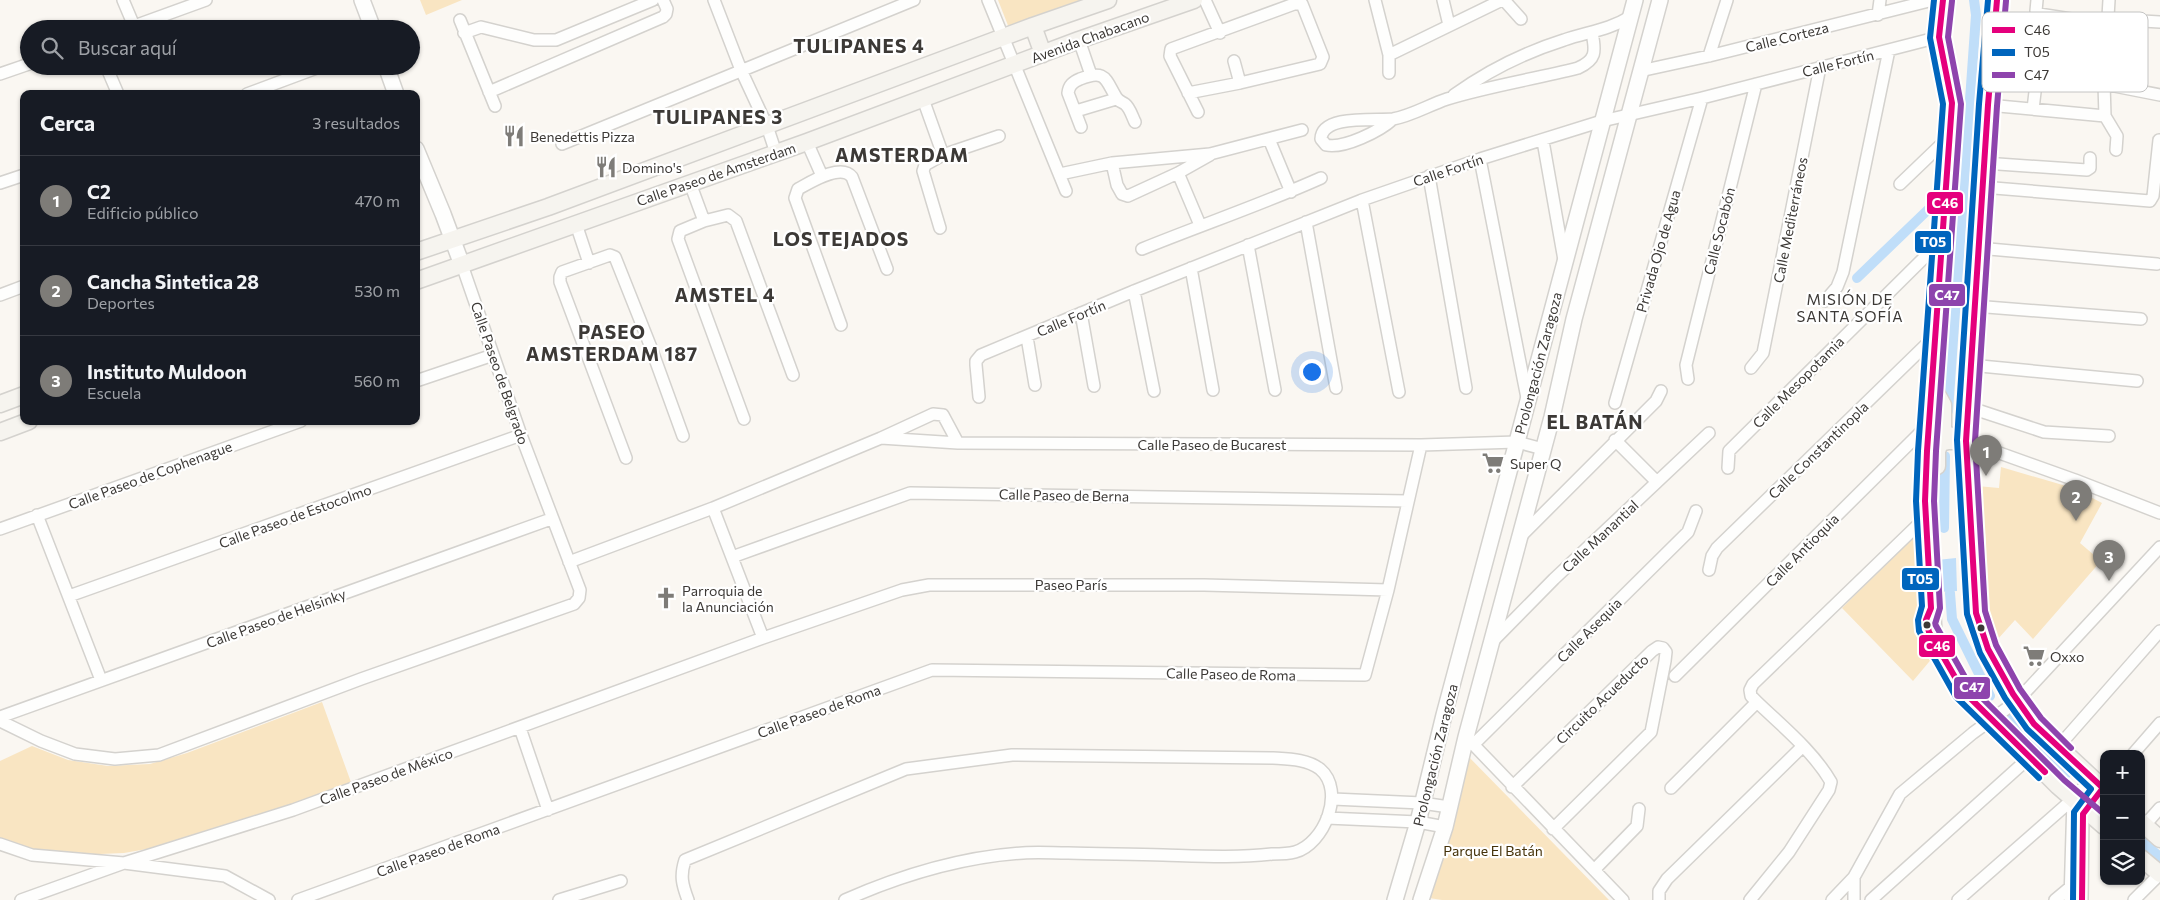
<!DOCTYPE html>
<html lang="es">
<meta charset="utf-8">
<style>
:root{--surface:#171b24;--page:#20242c;--text:#f1f3f6;--muted:#9ea1a6;--line:#363941;--accent:#7e7c78}
body{margin:0;font-family:Commissioner,sans-serif;background:var(--page);color:var(--text)}
.controls{position:absolute;right:15px;bottom:15px;display:grid;overflow:hidden;border-radius:10px;box-shadow:0 1px 4px #0004}
.controls button{width:45px;height:45px;display:grid;place-items:center;padding:0;border:0;border-bottom:1px solid var(--line);background:var(--surface);color:var(--text);font:25px sans-serif}
.you{position:absolute;left:1311px;top:371px;width:18px;height:18px;margin:-12px;border:4px solid #fff;border-radius:50%;background:#1a73e8;box-shadow:0 0 0 8px #1a73e833}
.badge{display:grid;place-items:center;width:32px;height:32px;border-radius:50%;background:var(--accent);color:#fff;font-size:16px;font-weight:700}
.pin{position:absolute;translate:-50% -41px;filter:drop-shadow(0 1px 2px #0008)}
.pin::after{content:'';position:absolute;top:26px;width:18px;height:15px;background:inherit;clip-path:polygon(0 0,100% 0,50% 100%)}
.list{margin:0;padding:0;list-style:none}
h2{display:flex;justify-content:space-between;align-items:center;height:65px;margin:0;padding:0 20px;font-size:21px}
h2 small{font-size:16px;font-weight:400;color:var(--muted)}
.list li{display:grid;grid-template-columns:32px 1fr auto;gap:15px;align-items:center;box-sizing:border-box;height:90px;padding:0 20px;border-top:1px solid var(--line)}
.list b{display:block;font-size:19px;white-space:nowrap}
.list p{margin:0;font-size:16px;white-space:nowrap;color:var(--muted)}
.list em{font-size:16px;font-style:normal;color:var(--muted)}
.icon{flex:none;width:28px;height:28px;fill:none;stroke:currentColor;stroke-width:2;stroke-linecap:round;stroke-linejoin:round}
.map{position:relative;flex:none;width:2160px;height:900px;overflow:hidden}
.search{position:absolute;background:var(--surface);box-shadow:0 1px 4px #0004;left:20px;top:20px;width:400px;height:55px;display:flex;align-items:center;gap:12px;box-sizing:border-box;padding:0 18px;border-radius:28px;color:var(--muted);font-size:19px}
.panel{position:absolute;background:var(--surface);box-shadow:0 1px 4px #0004;left:20px;top:90px;width:400px;height:335px;border-radius:10px}
.map>svg:first-child{display:block}
.green{fill:#f9e5c2}
.water{fill:#c0def9}
.lines{fill:none;stroke-linecap:round;stroke-linejoin:round}
.canal{stroke:#c0def9;stroke-width:10}
.minor-casing{stroke:#d4d2ce;stroke-width:14}
.tertiary-casing{stroke:#d4d2ce;stroke-width:18}
.secondary-casing{stroke:#d4d2ce;stroke-width:19}
.minor{stroke:#fefefd;stroke-width:11}
.tertiary{stroke:#fefefd;stroke-width:15}
.secondary{stroke:#f6f4ef;stroke-width:16}
.bus-1-casing{stroke:#fff;stroke-width:10}
.bus-2-casing{stroke:#fff;stroke-width:10}
.bus-3-casing{stroke:#fff;stroke-width:10}
.bus-1{stroke:#e5007d;stroke-width:6}
.bus-2{stroke:#0065bd;stroke-width:6}
.bus-3{stroke:#8e44ad;stroke-width:6}
.bus-dot{fill:#3c3936;stroke:#fff;stroke-width:2}
.labels{text-anchor:middle;dominant-baseline:central;stroke-width:4.5;stroke-linejoin:round;paint-order:stroke}
.street-label{font-size:14px;fill:#3c3936;stroke:#fff}
.poi-label{font-size:14px;fill:#3c3936;stroke:#fff;text-anchor:start}
.park-label{font-size:14px;fill:#443108;stroke:#fff}
.neighbourhood-label{font-size:15px;letter-spacing:1px;fill:#3c3936;stroke:#fff}
.district-label{font-size:19px;font-weight:bold;letter-spacing:1px;fill:#3c3936;stroke:#fff}
.key{fill:#fff;stroke:#c4c4c3;stroke-width:1}
.key-label{font-size:14px;fill:#3c3936}
.line-badge{stroke:#fff;stroke-width:2}
.badge-label{font-size:14px;text-anchor:middle;font-weight:bold;fill:#fff}
</style>
<div class="map">
<svg width="2160" height="900" viewBox="0 0 2160 900">
<rect width="100%" height="100%" fill="#faf7f2"/>
<path class="green" d="M420 0H462L426 15Z
M998 0H1082L1009 28Z
M2001 467 2073 488 2102 503 2080 543 2101 561 2033 639 2015 620 1997 640 1986 600V539L1977 486 1999 488Z
M1916 535 1923 629 1934 656 1913 681 1842 608Z
M322 702 352 785 164 846 124 853 76 855 23 849 0 838V761L32 746 68 760 108 766 150 764 187 753Z
M1465 753 1609 900H1442L1429 898Z"/>
<path class="water" d="M1956 558 1957 591 1939 592 1937 560Z"/>
<g class="lines">
<path class="canal" d="M1857 278 1935 203
M1948 411 1976 15 1974 0
M1944 528 1945 456
M1950 593 1952 619 1990 696
M2009 715 2032 741 2066 774
M2141 841 2160 857"/>
<g class="minor-casing">
<path id="minor" d="M123 0 134 26
M714 0 741 70 767 126 776 153
M988 0 1066 191
M1205 0 1220 33
M1375 0 1389 55V73
M1443 0 1449 25
M1504 0 1521 19
M2037 0 2036 11 2039 14 2071 19
M1878 15 1880 0
M2108 19 2160 22
M460 20 495 106
M126 29 206 0
M464 33 481 27 534 40H556L653 0
M1079 40 1091 75
M1389 55 1502 0
M1709 56 1727 0
M1234 61 1240 83
M106 66 118 94
M1640 71 1709 56 1933 0
M0 74 29 64
M2104 84 2160 95
M489 92 663 17 666 14 667 9 663 0
M1188 93 1240 83 1320 64 1323 57 1302 4H1294L1171 49 1170 56 1198 112
M247 94 322 66
M1454 95C1486 72 1526 52 1564 40 1587 32 1609 30 1630 17
M923 99 943 155 925 165 923 171 940 228
M1988 105 2105 116
M2033 109 2037 75 2070 77
M1076 111 1116 99
M2105 116 2104 84 2109 0
M2105 116 2117 136 2116 150
M1393 119C1380 131 1344 149 1326 145L1321 139C1322 114 1376 121 1393 119 1411 116 1429 105 1447 99 1489 86 1535 79 1578 68 1596 60 1596 52 1592 33
M1081 127 1068 93C1069 85 1073 82 1080 79 1106 69 1105 79 1116 97 1118 101 1122 102 1125 104 1130 108 1132 116 1135 122
M1269 139 1291 192
M1543 141 1564 260
M807 142 822 176
M562 144 914 0
M943 155 999 136
M1480 159 1527 398
M1112 163 1117 185 1122 194 1128 196 1178 173 1210 155
M1984 163 2087 170 2090 168V158
M1178 173 1200 225
M1060 174 1112 163 1210 154 1302 130
M1429 176 1466 388
M0 183 24 175
M690 183 704 221
M1900 184 1949 137
M1982 187 2150 201 2153 196 2159 140
M1362 200 1399 392
M1306 222 1336 388
M576 224 589 263
M1248 245 1275 390
M1978 248 2157 264
M1142 249C1201 225 1263 204 1321 178
M1191 268 1213 390
M1134 291 1154 391
M0 295 24 286
M1825 301 1837 287 1843 272 1889 50
M1974 306 2141 319
M1081 313 1094 386
M841 325 795 198 798 189C811 182 841 163 852 177L887 269
M1027 337 1035 385
M1970 365 2137 381
M1751 368 1763 353 1820 67
M1688 379 1686 365 1756 84
M416 381 493 355
M979 397 976 365V361L981 355 1134 291 1362 200 1480 159 1602 121 1702 98 1939 37
M1615 403 1702 98
M1968 407 2044 432 2109 436
M744 419 678 239 680 231 704 221 728 215 736 221 793 375
M881 438 958 443 1421 445 1517 442 1543 449
M1615 440 1657 482
M1966 441 2075 480 2160 513
M626 458 560 282V277L562 272 610 255 615 257 650 345 683 436
M1728 468 1729 451 1944 238
M713 508 763 638
M37 515 101 680
M0 529 301 421
M1520 537 1656 401 1661 391
M732 557 910 493 1408 501
M569 562 713 508 881 438 933 414 943 415 958 443
M1709 570 1712 556 1717 548 1936 335
M69 596 521 435
M1493 641 1554 579 1709 433
M1675 676 1929 424
M0 717 551 519
M0 721 41 741 75 754 115 759 159 755 361 679 574 604 579 598 580 590 521 435 462 265
M520 728 548 810
M1468 739 1623 900
M1473 745 1688 532 1696 511
M2058 747 2160 631
M2133 754 2160 723
M1512 787 1652 651 1658 647 1663 648 1666 652 1665 661 1651 732 1553 829
M1671 788 1757 702
M1333 799 1422 803 1449 807
M1327 818 1418 822 1445 827
M2145 825 2160 808
M0 844 32 855 124 863 293 810 763 638 902 590 929 585H1204L1388 590
M1594 870 1637 826 1639 809
M1854 877V900
M21 900 124 863 225 876 269 900
M298 900 932 670 1365 675 1388 590 1421 445
M559 900 621 881
M688 900C682 884 680 876 685 860L906 769 1012 755 1273 758C1289 759 1307 759 1320 769 1346 791 1324 844 1295 852 1288 854 1279 854 1272 854 1236 858 1199 856 1163 855 1131 854 1100 854 1068 853 1053 853 1038 852 1023 853 960 857 902 875 845 900
M1659 900V891L1667 879 1803 746
M1750 900 1789 852 1829 790 1831 782C1813 751 1783 727 1757 702L1751 696 1750 690 1753 684 1925 518
M1832 900 1854 877 1900 794 1973 733 2017 701 2160 547
M1871 900 2030 757
M1958 900 2073 799 2092 778
M2055 900 2073 885
M2070 900 2073 799
M2082 900 2083 814 2104 787
M2134 900 2160 874"/>
</g>
<g class="tertiary-casing">
<path id="tertiary" d="M362 0 373 29
M386 66 396 94
M416 149 443 214 462 265
M1395 900 1418 822 1444 715 1635 0
M1421 900 1445 827 1466 737 1552 417 1574 319 1660 0"/>
</g>
<g class="secondary-casing">
<path id="secondary" d="M1943 0 1939 37 1952 103 1925 491 1934 640 1963 691 2058 786 2104 826
M1997 0 1988 105 1966 441V463L1976 613 1988 649 2013 694 2034 724 2104 789
M1033 26 1043 54
M416 252 548 207 1033 26 1108 0
M416 281 807 142 1079 40 1194 0
M1933 387 1943 405V433L1961 439
M0 404 24 395
M0 432 29 421
M1937 466V451L1940 443 1948 441H1966
M2099 821 2097 809 2104 800
M2141 822 2160 839
M2141 858 2160 874"/>
</g>
<use href="#minor" class="minor"/>
<use href="#tertiary" class="tertiary"/>
<use href="#secondary" class="secondary"/>
<g class="bus-1-casing">
<path id="bus-1" d="M1943 0 1939 37 1952 103 1927 451 1925 501 1931 608 1926 620 1929 632 1963 691 2045 772
M1997 0 1988 105 1966 441 1976 613 1988 649 2013 694 2034 724 2103 788 2083 814 2082 900"/>
</g>
<g class="bus-2-casing">
<path id="bus-2" d="M1934 0 1930 38 1943 104 1918 451 1916 501 1922 606 1918 620 1919 631 1956 697 2039 778
M1988 0 1979 104 1957 440 1967 614 1980 653 2005 698 2027 729 2091 789 2074 812 2073 900"/>
</g>
<g class="bus-3-casing">
<path id="bus-3" d="M1952 1 1948 37 1961 104 1936 451 1934 501 1940 608 1935 624 1970 686 2064 780 2104 814
M2006 1 1997 106 1975 441 1985 611 1996 645 2020 689 2041 718 2071 748"/>
</g>
<use href="#bus-1" class="bus-1"/>
<use href="#bus-2" class="bus-2"/>
<use href="#bus-3" class="bus-3"/>
</g>
<defs>
<g id="restaurant-bare" transform="scale(1.725)"><path d="M-5-6h1v4h1v-4h1v4h1v-4h1v5L-1.5 .5V6h-2V.5L-5-1ZM5-6V6H3V1.5H1.5Q1.5-4 5-6Z" fill="#7e7c78" stroke="#fff" stroke-width="2.5" paint-order="stroke"/></g>
<g id="supermarket-bare" transform="scale(1.725)"><path d="M-6-5.5h2.5l.6 2H6L4.5 2H-2.5L-4.4-4H-6ZM-1.5 3.2a1.3 1.3 0 1 0 .1 0ZM3 3.2a1.3 1.3 0 1 0 .1 0Z" fill="#7e7c78" stroke="#fff" stroke-width="2.5" paint-order="stroke"/></g>
<g id="church-bare" transform="scale(1.725)"><path d="M-1.2-6h2.4v3.5h3.3v2.4h-3.3V6h-2.4V-.1h-3.3v-2.4h3.3Z" fill="#7e7c78" stroke="#fff" stroke-width="2.5" paint-order="stroke"/></g>
</defs>
<g fill-rule="evenodd">
<use href="#restaurant-bare" x="514" y="136"/>
<use href="#restaurant-bare" x="606" y="167"/>
<use href="#supermarket-bare" x="1493" y="463"/>
<use href="#church-bare" x="666" y="598"/>
<use href="#supermarket-bare" x="2034" y="656"/>
</g>
<g class="bus-dot">
<circle cx="1927" cy="625" r="4.5"/>
<circle cx="1981" cy="628" r="4.5"/>
</g>
<g class="labels">
<g class="street-label">
<text transform="translate(1090 37) rotate(-20)">Avenida Chabacano</text>
<text transform="translate(1787 37) rotate(-14)">Calle Corteza</text>
<text transform="translate(1838 63) rotate(-14)">Calle Fortín</text>
<text transform="translate(1448 170) rotate(-19)">Calle Fortín</text>
<text transform="translate(716 174) rotate(-19)">Calle Paseo de Amsterdam</text>
<text transform="translate(1790 220) rotate(-79)">Calle Mediterráneos</text>
<text transform="translate(1719 231) rotate(-76)">Calle Socabón</text>
<text transform="translate(1658 251) rotate(-74)">Privada Ojo de Agua</text>
<text transform="translate(1071 318) rotate(-23)">Calle Fortín</text>
<text transform="translate(1538 363) rotate(-75)">Prolongación Zaragoza</text>
<text transform="translate(500 373) rotate(71)">Calle Paseo de Belgrado</text>
<text transform="translate(1798 382) rotate(-45)">Calle Mesopotamia</text>
<text x="1212" y="444">Calle Paseo de Bucarest</text>
<text transform="translate(1818 450) rotate(-44)">Calle Constantinopla</text>
<text transform="translate(150 475) rotate(-20)">Calle Paseo de Cophenague</text>
<text transform="translate(1064 495) rotate(1)">Calle Paseo de Berna</text>
<text transform="translate(295 516) rotate(-20)">Calle Paseo de Estocolmo</text>
<text transform="translate(1600 536) rotate(-43)">Calle Manantial</text>
<text transform="translate(1802 550) rotate(-45)">Calle Antioquia</text>
<text x="1071" y="584">Paseo París</text>
<text transform="translate(276 618) rotate(-20)">Calle Paseo de Helsinky</text>
<text transform="translate(1589 630) rotate(-45)">Calle Asequia</text>
<text transform="translate(1231 674) rotate(1)">Calle Paseo de Roma</text>
<text transform="translate(1602 699) rotate(-44)">Circuito Acueducto</text>
<text transform="translate(819 711) rotate(-20)">Calle Paseo de Roma</text>
<text transform="translate(1435 755) rotate(-76)">Prolongación Zaragoza</text>
<text transform="translate(386 776) rotate(-20)">Calle Paseo de México</text>
<text transform="translate(438 850) rotate(-20)">Calle Paseo de Roma</text>
</g>
<g class="poi-label">
<text x="530" y="136">Benedettis Pizza</text>
<text x="622" y="167">Domino's</text>
<text x="1510" y="463">Super Q</text>
<text x="682" y="590">Parroquia de<tspan x="682" dy="16">la Anunciación</tspan></text>
<text x="2050" y="656">Oxxo</text>
</g>
<g class="park-label">
<text x="1493" y="850">Parque El Batán</text>
</g>
<g class="neighbourhood-label">
<text x="1850" y="299">MISIÓN DE<tspan x="1850" dy="17">SANTA SOFÍA</tspan></text>
</g>
<g class="district-label">
<text x="859" y="45">TULIPANES 4</text>
<text x="718" y="116">TULIPANES 3</text>
<text x="902" y="154">AMSTERDAM</text>
<text x="841" y="238">LOS TEJADOS</text>
<text x="725" y="294">AMSTEL 4</text>
<text x="612" y="331">PASEO<tspan x="612" dy="22">AMSTERDAM 187</tspan></text>
<text x="1595" y="421">EL BATÁN</text>
</g>
</g>
<rect x="1982" y="12" width="166" height="80" rx="8" class="key"/>
<rect x="1992" y="27" width="23" height="6" fill="#e5007d"/>
<rect x="1992" y="49" width="23" height="7" fill="#0065bd"/>
<rect x="1992" y="72" width="23" height="6" fill="#8e44ad"/>
<g class="key-label">
<text x="2024" y="35">C46</text>
<text x="2024" y="57">T05</text>
<text x="2024" y="80">C47</text>
</g>
<g class="line-badge">
<rect x="1926" y="191" width="38" height="24" rx="5" fill="#e5007d"/>
<rect x="1914" y="230" width="38" height="24" rx="5" fill="#0065bd"/>
<rect x="1928" y="283" width="38" height="24" rx="5" fill="#8e44ad"/>
<rect x="1901" y="567" width="39" height="24" rx="5" fill="#0065bd"/>
<rect x="1918" y="634" width="38" height="24" rx="5" fill="#e5007d"/>
<rect x="1953" y="676" width="38" height="24" rx="5" fill="#8e44ad"/>
</g>
<g class="badge-label">
<text x="1945" y="208">C46</text>
<text x="1933" y="247">T05</text>
<text x="1947" y="300">C47</text>
<text x="1920" y="584">T05</text>
<text x="1937" y="651">C46</text>
<text x="1972" y="692">C47</text>
</g>
</svg>
<div class="controls">
<button>+</button>
<button>−</button>
<button><svg class="icon" aria-label="layers" viewBox="0 0 24 24"><path d="M12 4l9 5-9 5-9-5zM3 14l9 5 9-5"/></svg></button>
</div>
<div class="you"></div>
<div class="pin badge" style="left:1986px;top:476px">1</div>
<div class="pin badge" style="left:2076px;top:521px">2</div>
<div class="pin badge" style="left:2109px;top:581px">3</div>
<div class="search"><svg class="icon" aria-label="search" viewBox="0 0 24 24"><circle cx="10" cy="10" r="6"/><path d="M15 15l6 6"/></svg>Buscar aquí</div>
<section class="panel">
<h2>Cerca<small>3 resultados</small></h2>
<ul class="list">
<li><span class="badge">1</span><div><b>C2</b><p>Edificio público</p></div><em>470 m</em></li>
<li><span class="badge">2</span><div><b>Cancha Sintetica 28</b><p>Deportes</p></div><em>530 m</em></li>
<li><span class="badge">3</span><div><b>Instituto Muldoon</b><p>Escuela</p></div><em>560 m</em></li>
</ul>
</section>
</div>
